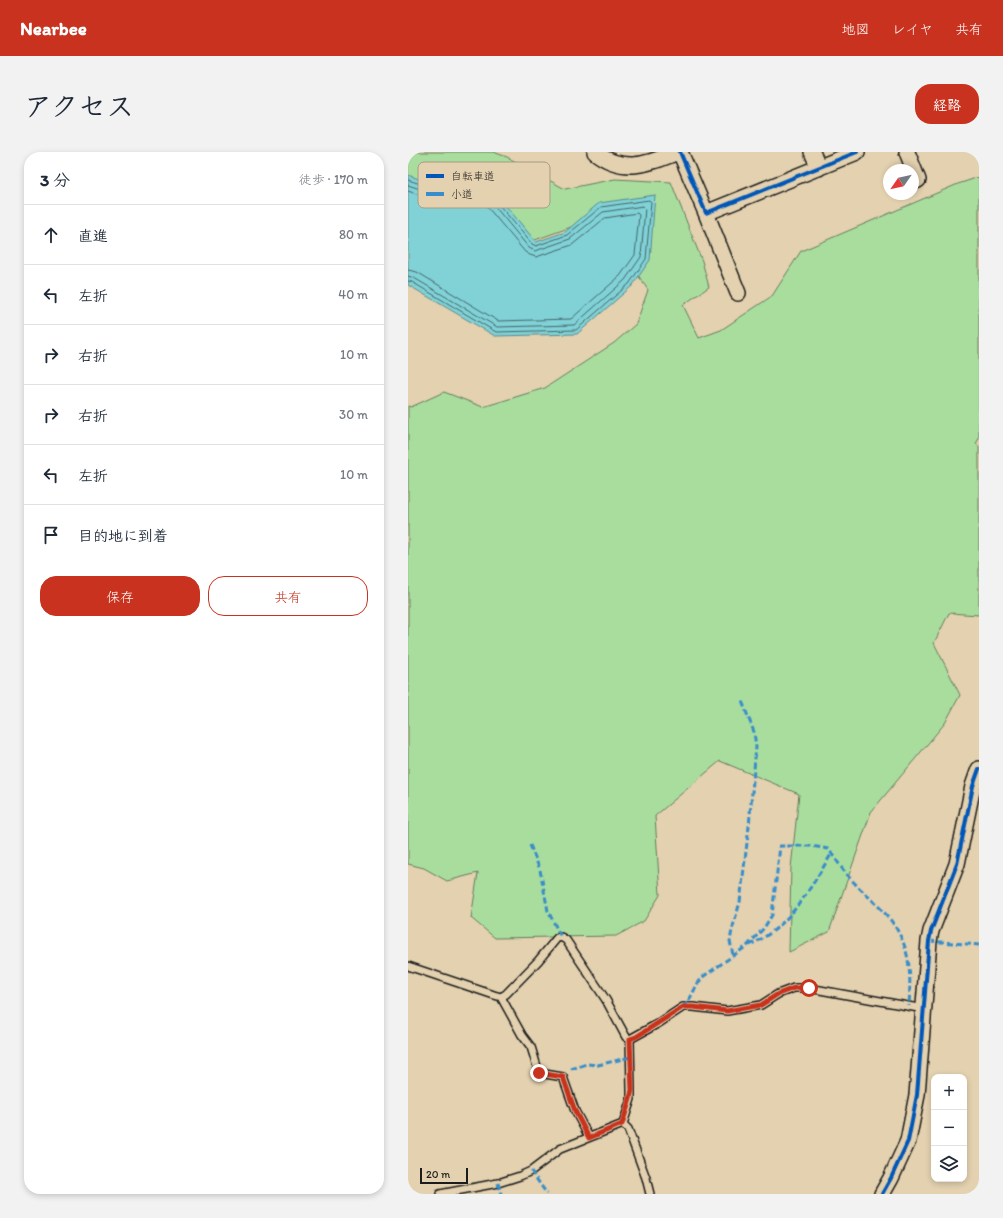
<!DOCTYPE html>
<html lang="ja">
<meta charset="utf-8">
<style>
:root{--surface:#fff;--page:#f2f2f3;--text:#1f2937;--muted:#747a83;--line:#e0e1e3;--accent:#c8321e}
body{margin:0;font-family:Itim,"Klee One",sans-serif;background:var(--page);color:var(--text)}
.controls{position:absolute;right:12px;bottom:12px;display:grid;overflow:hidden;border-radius:8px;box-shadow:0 2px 6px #0003}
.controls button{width:36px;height:36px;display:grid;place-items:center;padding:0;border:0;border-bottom:1px solid var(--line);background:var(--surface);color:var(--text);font:20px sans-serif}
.compass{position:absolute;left:475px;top:12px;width:36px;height:36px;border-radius:50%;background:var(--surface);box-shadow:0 2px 6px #0003;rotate:236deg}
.scale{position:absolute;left:12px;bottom:10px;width:48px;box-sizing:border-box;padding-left:4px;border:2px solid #1c1c1c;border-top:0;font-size:11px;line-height:14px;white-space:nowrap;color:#1c1c1c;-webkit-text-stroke:3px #e3d1af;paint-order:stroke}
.stop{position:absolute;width:12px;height:12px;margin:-9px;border:3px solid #c8321e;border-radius:50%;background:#fff}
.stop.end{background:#c8321e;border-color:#fff;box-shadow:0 1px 4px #0008}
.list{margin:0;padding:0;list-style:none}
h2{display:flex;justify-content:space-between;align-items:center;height:52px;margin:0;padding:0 16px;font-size:17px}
h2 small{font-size:13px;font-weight:400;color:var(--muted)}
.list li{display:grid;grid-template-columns:26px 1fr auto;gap:12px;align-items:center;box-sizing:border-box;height:60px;padding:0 16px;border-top:1px solid var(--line)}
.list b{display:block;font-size:15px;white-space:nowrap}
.list em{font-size:13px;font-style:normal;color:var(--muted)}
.actions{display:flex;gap:8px;padding:12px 16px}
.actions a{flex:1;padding:9px 0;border:1px solid var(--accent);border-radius:16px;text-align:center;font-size:14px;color:var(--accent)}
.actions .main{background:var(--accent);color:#fff}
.icon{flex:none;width:22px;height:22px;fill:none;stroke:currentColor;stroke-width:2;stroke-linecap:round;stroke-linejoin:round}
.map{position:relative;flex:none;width:571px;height:1042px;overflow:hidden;border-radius:16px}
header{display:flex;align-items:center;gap:24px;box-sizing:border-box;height:56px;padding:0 20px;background:var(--accent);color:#fff}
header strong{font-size:19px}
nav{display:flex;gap:22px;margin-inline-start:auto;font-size:14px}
.intro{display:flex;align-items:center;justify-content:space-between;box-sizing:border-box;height:96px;padding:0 24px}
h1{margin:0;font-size:28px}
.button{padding:10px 18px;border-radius:16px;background:var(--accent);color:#fff;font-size:14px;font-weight:700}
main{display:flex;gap:24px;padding:0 24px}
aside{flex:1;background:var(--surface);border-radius:16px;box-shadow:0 2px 6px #0003}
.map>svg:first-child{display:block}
.green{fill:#a9dd9e;stroke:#627c5d}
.water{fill:#80d2d7;stroke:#58898c}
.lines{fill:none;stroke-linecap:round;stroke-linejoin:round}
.shore{stroke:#446567;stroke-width:1}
.lane-casing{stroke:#1c1c1c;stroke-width:10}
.street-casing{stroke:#1c1c1c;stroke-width:18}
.lane{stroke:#e3d1af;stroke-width:7}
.street{stroke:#e3d1af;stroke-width:15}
.quiet{stroke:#388dca;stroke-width:3;stroke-dasharray:6 3;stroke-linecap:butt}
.cycleway-casing{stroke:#e3d1af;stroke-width:6}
.cycleway{stroke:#0057b8;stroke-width:4}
.route{stroke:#c8321e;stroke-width:5}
.key{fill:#e3d1af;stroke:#a79b83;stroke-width:1}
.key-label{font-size:11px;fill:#1c1c1c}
</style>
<header>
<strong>Nearbee</strong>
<nav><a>地図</a><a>レイヤ</a><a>共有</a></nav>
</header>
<div class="intro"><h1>アクセス</h1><a class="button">経路</a></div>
<main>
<aside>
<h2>3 分<small>徒歩 · 170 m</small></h2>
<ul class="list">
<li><svg class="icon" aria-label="ahead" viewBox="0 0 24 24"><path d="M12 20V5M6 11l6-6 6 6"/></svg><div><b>直進</b></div><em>80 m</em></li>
<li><svg class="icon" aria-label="left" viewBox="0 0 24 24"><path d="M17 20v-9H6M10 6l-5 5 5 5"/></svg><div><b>左折</b></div><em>40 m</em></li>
<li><svg class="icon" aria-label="right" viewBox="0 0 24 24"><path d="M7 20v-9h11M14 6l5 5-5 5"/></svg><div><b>右折</b></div><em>10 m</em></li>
<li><svg class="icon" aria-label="right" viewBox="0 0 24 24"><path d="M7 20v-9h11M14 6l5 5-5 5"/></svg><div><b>右折</b></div><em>30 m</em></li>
<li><svg class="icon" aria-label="left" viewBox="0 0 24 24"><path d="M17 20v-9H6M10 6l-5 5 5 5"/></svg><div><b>左折</b></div><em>10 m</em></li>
<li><svg class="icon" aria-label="arrive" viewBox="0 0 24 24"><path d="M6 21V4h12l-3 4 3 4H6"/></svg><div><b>目的地に到着</b></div></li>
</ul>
<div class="actions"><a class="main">保存</a><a>共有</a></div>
</aside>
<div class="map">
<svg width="571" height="1042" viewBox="0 0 571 1042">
<rect width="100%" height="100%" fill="#e3d1af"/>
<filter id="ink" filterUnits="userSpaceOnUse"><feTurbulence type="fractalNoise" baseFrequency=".025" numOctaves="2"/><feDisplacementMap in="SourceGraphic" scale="8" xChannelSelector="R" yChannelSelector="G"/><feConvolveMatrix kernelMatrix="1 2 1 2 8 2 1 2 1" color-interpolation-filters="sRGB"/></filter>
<g filter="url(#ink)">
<path class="green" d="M0 0H85L99 5 157 37 207 27 263 30 294 109 301 135 275 153 291 186 313 178 364 144 393 99 550 32 571 25V286L568 292 571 294V463L541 461 526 491 552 543 537 571 463 660 421 780 381 800 383 716 391 642 312 609 247 664 252 743 236 769 208 784 87 786 63 766 70 721 39 729 16 716 0 712V254L3 255 36 240 75 255 137 236 206 191 228 172 240 138 191 65 113 93 0 25Z"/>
<path class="water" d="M0 23 19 30 84 37 128 90 157 80 191 51 247 43 242 108 224 134 169 182 87 184 0 133Z"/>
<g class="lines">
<path class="shore" d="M0 28 19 34 81 41 124 92 128 94 159 83 193 55 241 48 243 50 238 107 221 132 168 178 88 180 4 130 0 129
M0 33 18 39 79 45 121 96 127 99 162 87 195 60 235 54 237 56 233 105 217 128 166 173 89 175 6 126 0 124
M0 39 17 45 76 51 117 100 122 103 128 105 164 93 197 66 229 61 231 63 227 103 212 124 163 167 90 169 9 120 0 118"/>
<g class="lane-casing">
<path id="lane" d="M0 814 86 843 93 845 98 842 130 809 149 786 153 785 158 788 198 848 218 885 222 887 251 871 275 855H285L319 859 353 853 370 842 386 836H401L516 857
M93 845 114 883 123 895 131 921 155 925 167 959 181 985
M215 972 223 947V938L222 887
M32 1042 90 1031 112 1024 123 1019 152 997 215 972 220 977 238 1026 242 1042"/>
</g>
<g class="street-casing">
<path id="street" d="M187 0C215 22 240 12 270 0
M272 0 298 61 449 0
M404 0 411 16
M499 0 510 28
M298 61 330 141
M474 1042 483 1026 500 989 509 943 521 789 523 779 549 712 565 634 571 617"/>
</g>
<use href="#lane" class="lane"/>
<use href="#street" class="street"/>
<path class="quiet" d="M122 693 132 718 140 759 153 785
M521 789 571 793
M341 793C381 777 402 736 424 701
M325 803 322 789 324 778 332 750 341 674 348 595 346 580 334 549
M275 855 280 850 290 831 296 824 339 794 356 776 364 763 372 694H404L420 697C427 705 433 716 440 724 453 739 469 751 481 766 503 794 503 820 501 854
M163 917 179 912 190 913 223 905
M123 1019 139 1042
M90 1031 93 1042"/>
<g class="cycleway-casing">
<path id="cycleway" d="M272 0 298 61 449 0
M474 1042 483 1026 500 989 509 943 521 789 523 779 549 712 565 634 571 617"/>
</g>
<use href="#cycleway" class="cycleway"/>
</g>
</g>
<g class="lines" filter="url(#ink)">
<path class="route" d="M131 921 155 925 167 959 181 986 214 972 222 947 224 938 222 887 228 885 275 855H285L319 859 353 853 370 842 386 836H401"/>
</g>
<rect x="10" y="10" width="132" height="46" rx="6" class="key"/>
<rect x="18" y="22" width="18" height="4" fill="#0057b8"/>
<rect x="18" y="40" width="18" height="4" fill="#388dca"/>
<g class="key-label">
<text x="43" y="28">自転車道</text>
<text x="43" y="46">小道</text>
</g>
</svg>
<div class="controls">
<button>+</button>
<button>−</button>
<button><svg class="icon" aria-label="layers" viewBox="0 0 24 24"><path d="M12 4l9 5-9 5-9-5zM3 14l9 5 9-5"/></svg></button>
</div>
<svg class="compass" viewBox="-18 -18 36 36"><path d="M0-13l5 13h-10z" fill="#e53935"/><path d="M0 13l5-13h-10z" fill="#747a83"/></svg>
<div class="scale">20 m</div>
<div class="stop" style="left:401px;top:836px"></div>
<div class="stop end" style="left:131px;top:921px"></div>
</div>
</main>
